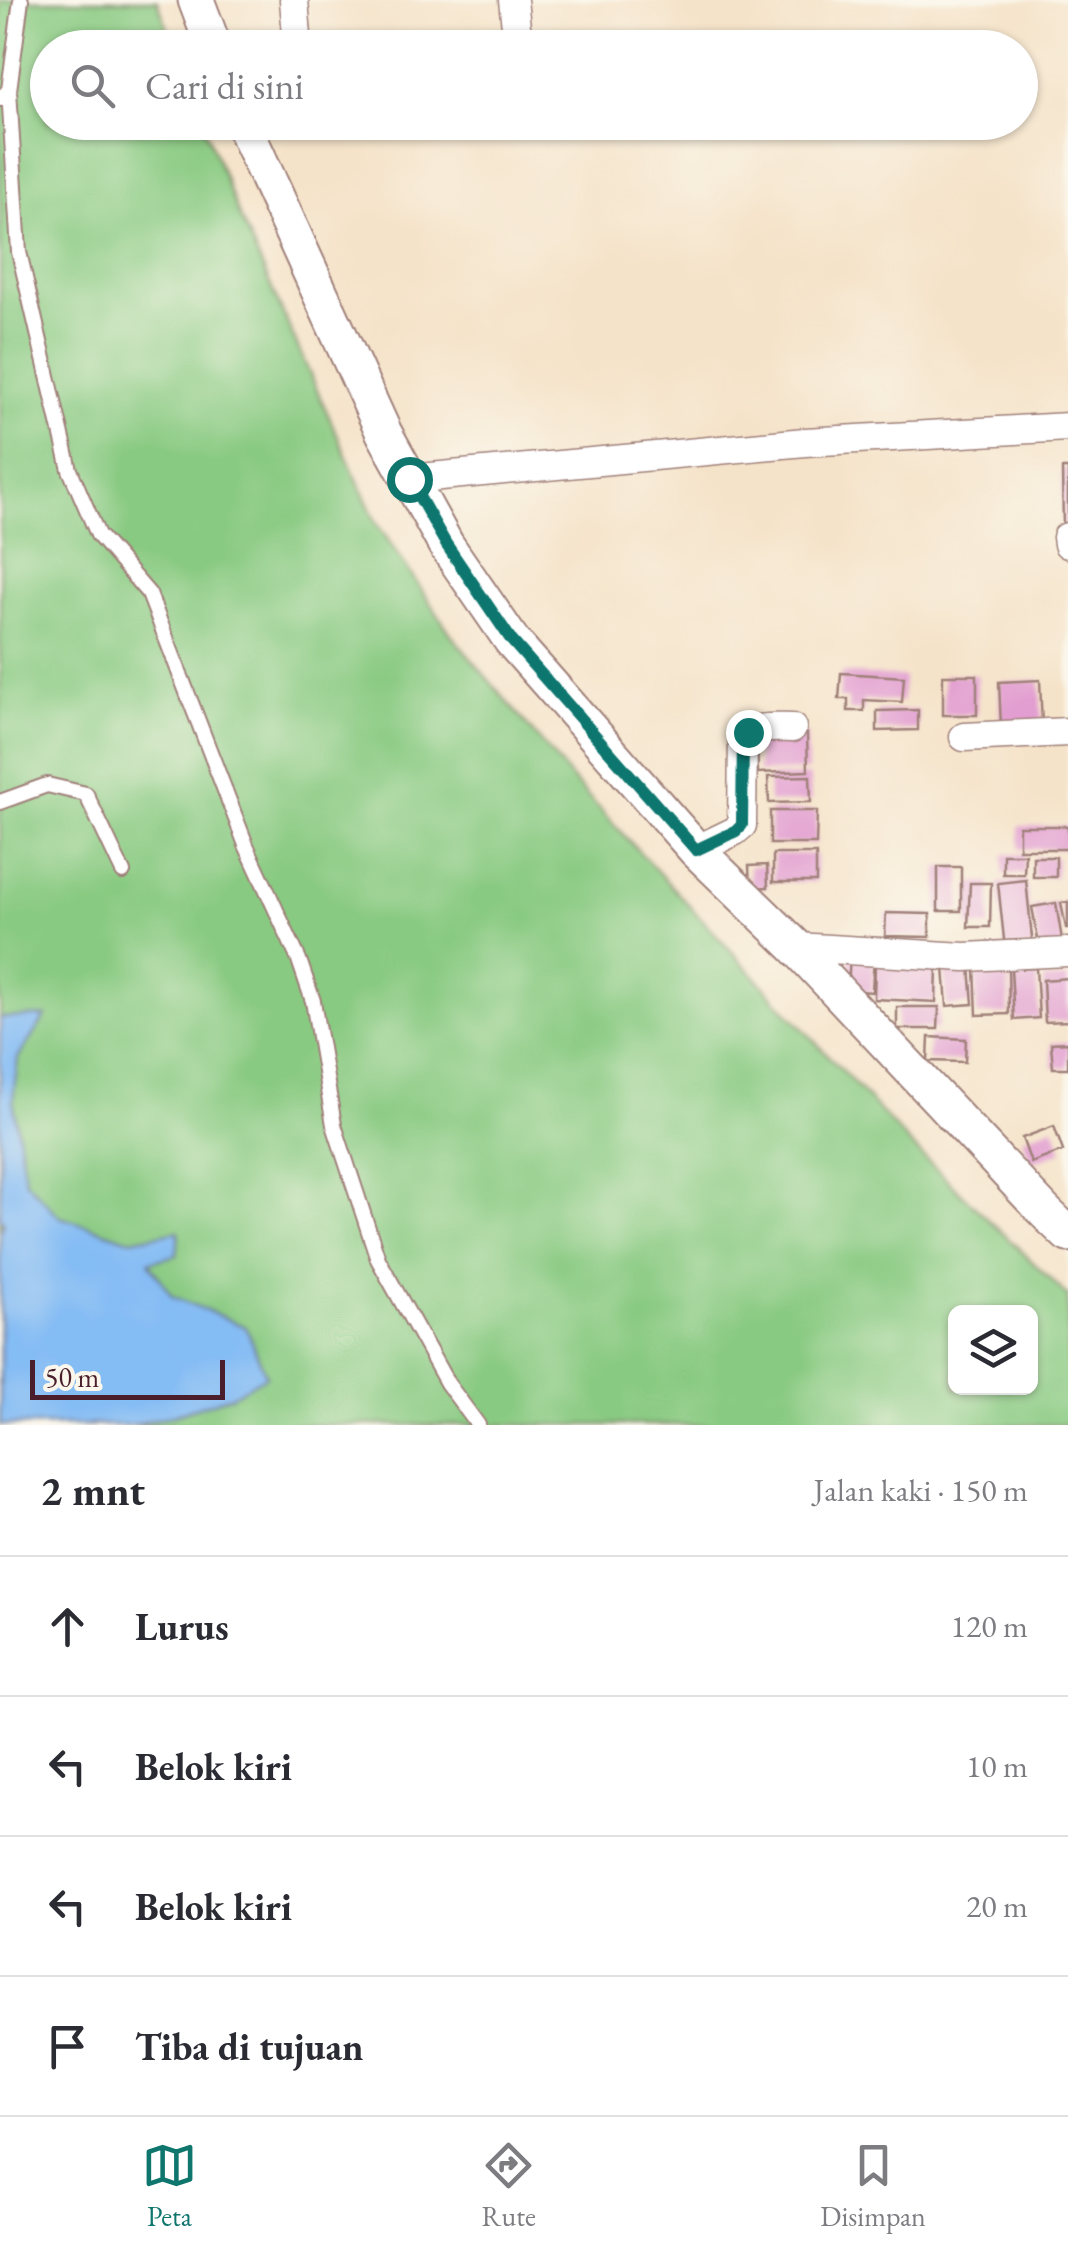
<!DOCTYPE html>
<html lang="id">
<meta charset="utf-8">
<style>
:root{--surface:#fff;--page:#f7f7f7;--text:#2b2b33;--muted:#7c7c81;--line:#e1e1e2;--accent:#0f766e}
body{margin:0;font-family:"EB Garamond",serif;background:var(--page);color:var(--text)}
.controls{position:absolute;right:30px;bottom:30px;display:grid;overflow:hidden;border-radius:15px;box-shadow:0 2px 8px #0004}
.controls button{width:90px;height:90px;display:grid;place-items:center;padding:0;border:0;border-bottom:2px solid var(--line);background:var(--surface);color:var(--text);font:50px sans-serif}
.scale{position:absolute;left:30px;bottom:25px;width:195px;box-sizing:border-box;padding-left:10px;border:5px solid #4a1f2b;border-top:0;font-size:28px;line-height:35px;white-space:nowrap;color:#4a1f2b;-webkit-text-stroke:8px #fbf7ec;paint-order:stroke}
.stop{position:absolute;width:30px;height:30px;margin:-22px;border:8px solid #0f766e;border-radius:50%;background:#fff}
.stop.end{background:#0f766e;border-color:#fff;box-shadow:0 2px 10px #0008}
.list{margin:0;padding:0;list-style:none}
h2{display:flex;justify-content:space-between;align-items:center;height:130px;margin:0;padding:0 40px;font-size:42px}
h2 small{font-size:32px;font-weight:400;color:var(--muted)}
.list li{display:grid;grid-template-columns:65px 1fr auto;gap:30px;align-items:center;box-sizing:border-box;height:140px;padding:0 40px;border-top:2px solid var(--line)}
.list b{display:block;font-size:38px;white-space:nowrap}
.list em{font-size:32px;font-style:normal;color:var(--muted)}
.icon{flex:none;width:55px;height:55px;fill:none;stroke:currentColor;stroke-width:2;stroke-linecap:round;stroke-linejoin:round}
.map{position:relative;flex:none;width:1068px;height:1425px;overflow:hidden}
.search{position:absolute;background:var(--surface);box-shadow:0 2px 8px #0004;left:30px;right:30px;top:30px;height:110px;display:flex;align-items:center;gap:25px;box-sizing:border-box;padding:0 35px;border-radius:55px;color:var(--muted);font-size:38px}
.sheet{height:690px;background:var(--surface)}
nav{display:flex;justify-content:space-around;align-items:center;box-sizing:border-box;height:140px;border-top:2px solid var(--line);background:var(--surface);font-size:28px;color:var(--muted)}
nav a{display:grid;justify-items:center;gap:5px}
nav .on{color:var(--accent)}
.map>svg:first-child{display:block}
.green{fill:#89ca82;stroke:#6a7456;stroke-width:2.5;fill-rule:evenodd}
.water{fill:#84bcf4;stroke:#676e90;stroke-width:2.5}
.building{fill:#e29ed0}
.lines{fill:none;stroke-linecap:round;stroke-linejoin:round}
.service-casing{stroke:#a0817a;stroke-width:18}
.minor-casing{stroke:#a0817a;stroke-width:31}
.tertiary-casing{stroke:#a0817a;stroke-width:39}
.path{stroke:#a0817a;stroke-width:5;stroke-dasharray:8 8;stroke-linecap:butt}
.service{stroke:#fff;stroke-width:14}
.minor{stroke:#fff;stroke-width:28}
.tertiary{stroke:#fff;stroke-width:35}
.route{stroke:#0f766e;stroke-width:12}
</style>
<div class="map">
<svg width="1068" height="1425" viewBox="0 0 1068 1425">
<rect width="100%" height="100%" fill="#fbf7ec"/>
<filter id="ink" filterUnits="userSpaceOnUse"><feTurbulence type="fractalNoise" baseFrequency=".01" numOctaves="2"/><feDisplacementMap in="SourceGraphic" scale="20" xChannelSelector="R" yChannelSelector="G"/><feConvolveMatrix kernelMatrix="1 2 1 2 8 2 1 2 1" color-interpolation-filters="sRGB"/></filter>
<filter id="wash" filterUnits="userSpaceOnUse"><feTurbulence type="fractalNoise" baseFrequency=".0048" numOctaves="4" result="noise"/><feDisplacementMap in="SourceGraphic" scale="40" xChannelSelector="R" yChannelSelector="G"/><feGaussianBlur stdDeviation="2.25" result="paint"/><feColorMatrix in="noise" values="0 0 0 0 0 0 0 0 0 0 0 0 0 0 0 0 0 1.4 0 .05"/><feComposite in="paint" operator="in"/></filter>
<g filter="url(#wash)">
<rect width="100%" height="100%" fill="#f5e3c9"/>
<path class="green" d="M0 0H157L175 47 48 48V122L203 123 238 213 376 522 453 637 571 778 912 1146 1068 1296V1425H0ZM956 1312H1030V1388H956Z"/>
<path class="water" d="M46 1016 18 1058 13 1100 25 1180 60 1217 131 1240 179 1231 177 1255 149 1262 172 1296 246 1327 266 1376 231 1396 177 1414 132 1425H0V1232L4 1223 0 1217V1018Z"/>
<g id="blocks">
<path class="building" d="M1062 469H1068V528H1063Z
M841 673 904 677 902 702 864 700V711H848V699H839Z
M943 675H977V715H943Z
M1040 680 1042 726 1001 727 999 682Z
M918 710V730L877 731V711Z
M807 733 808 771 758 773 757 735Z
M810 776 811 802 769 803 768 777Z
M770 811H817L816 844H770Z
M1019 826H1068V849H1019Z
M773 854H816V882H773Z
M1003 854H1025L1024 874H1003Z
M1033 857H1056V877H1033Z
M767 865 768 887 750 888 749 866Z
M938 867H961V911H938Z
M1026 880 1033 947 1005 949 998 883Z
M970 883H991L990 927H968Z
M1068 902V928H1066L1061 903Z
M1056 903 1063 946 1040 950 1032 907Z
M886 913 930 914V937L885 936Z
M850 954 874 955 872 992 848 990Z
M875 964 937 967 936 1002 874 999Z
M970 966 973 1004 947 1006 944 968Z
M1008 966 1009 1014 977 1015 975 968Z
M1036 968 1039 1018 1014 1020 1011 969Z
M1068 978V1021L1045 1022 1043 980Z
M897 1007H939L938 1029H897Z
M929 1037 966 1039 965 1062 928 1061Z
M1068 1042V1068H1053L1051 1043Z
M1054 1126 1063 1151 1031 1163 1022 1138Z"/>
</g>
</g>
<g filter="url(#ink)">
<use href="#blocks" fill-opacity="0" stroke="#a0817a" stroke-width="2.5"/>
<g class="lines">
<g class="service-casing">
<path id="service" d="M9 90 19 252 70 470 98 535 149 594 246 845 299 960 313 1001 334 1125 378 1259 447 1383 478 1425
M0 99 9 90 21 0
M0 802 47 785 86 794 123 872"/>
</g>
<g class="minor-casing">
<path id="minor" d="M294 0 298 48
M513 0 518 44 516 48
M409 479 805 442 1068 427
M1067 537 1068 544
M964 737 1068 732
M696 850 735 831 742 825 743 738C755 725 776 728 792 728
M796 947 965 957 1068 952"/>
</g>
<g class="tertiary-casing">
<path id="tertiary" d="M196 0 214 48
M242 122 384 433 446 545 512 641 696 850 796 947 1045 1212 1068 1234"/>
</g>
<path class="path" d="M280 132 321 122"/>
<use href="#service" class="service"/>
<use href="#minor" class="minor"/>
<use href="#tertiary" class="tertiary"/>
</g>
</g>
<g class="lines" filter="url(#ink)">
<path class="route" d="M409 479 446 544 512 641 696 850 736 831 742 825 743 738 748 732"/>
</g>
</svg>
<div class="controls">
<button><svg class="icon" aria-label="layers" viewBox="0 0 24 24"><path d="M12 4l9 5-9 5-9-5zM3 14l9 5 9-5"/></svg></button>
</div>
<div class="scale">50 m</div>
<div class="stop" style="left:409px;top:479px"></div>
<div class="stop end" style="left:748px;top:732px"></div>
<div class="search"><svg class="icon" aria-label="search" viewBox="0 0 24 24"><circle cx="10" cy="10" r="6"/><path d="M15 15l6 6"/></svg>Cari di sini</div>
</div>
<section class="sheet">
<h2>2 mnt<small>Jalan kaki · 150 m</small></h2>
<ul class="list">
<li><svg class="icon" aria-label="ahead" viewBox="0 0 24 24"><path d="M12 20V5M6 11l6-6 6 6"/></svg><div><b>Lurus</b></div><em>120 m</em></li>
<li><svg class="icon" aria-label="left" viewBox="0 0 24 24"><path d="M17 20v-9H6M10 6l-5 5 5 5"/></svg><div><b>Belok kiri</b></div><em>10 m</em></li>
<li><svg class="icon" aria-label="left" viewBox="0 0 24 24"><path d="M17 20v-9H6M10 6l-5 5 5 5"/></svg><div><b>Belok kiri</b></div><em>20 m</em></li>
<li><svg class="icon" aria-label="arrive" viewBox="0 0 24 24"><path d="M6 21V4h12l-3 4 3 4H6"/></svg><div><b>Tiba di tujuan</b></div></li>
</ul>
</section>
<nav>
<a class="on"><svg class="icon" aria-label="map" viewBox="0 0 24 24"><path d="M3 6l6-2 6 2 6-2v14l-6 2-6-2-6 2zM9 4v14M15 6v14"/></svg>Peta</a>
<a><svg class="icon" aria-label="directions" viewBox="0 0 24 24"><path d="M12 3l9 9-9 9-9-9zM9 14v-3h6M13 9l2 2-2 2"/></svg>Rute</a>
<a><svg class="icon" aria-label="saved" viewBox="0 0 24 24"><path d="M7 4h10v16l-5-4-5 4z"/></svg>Disimpan</a>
</nav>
